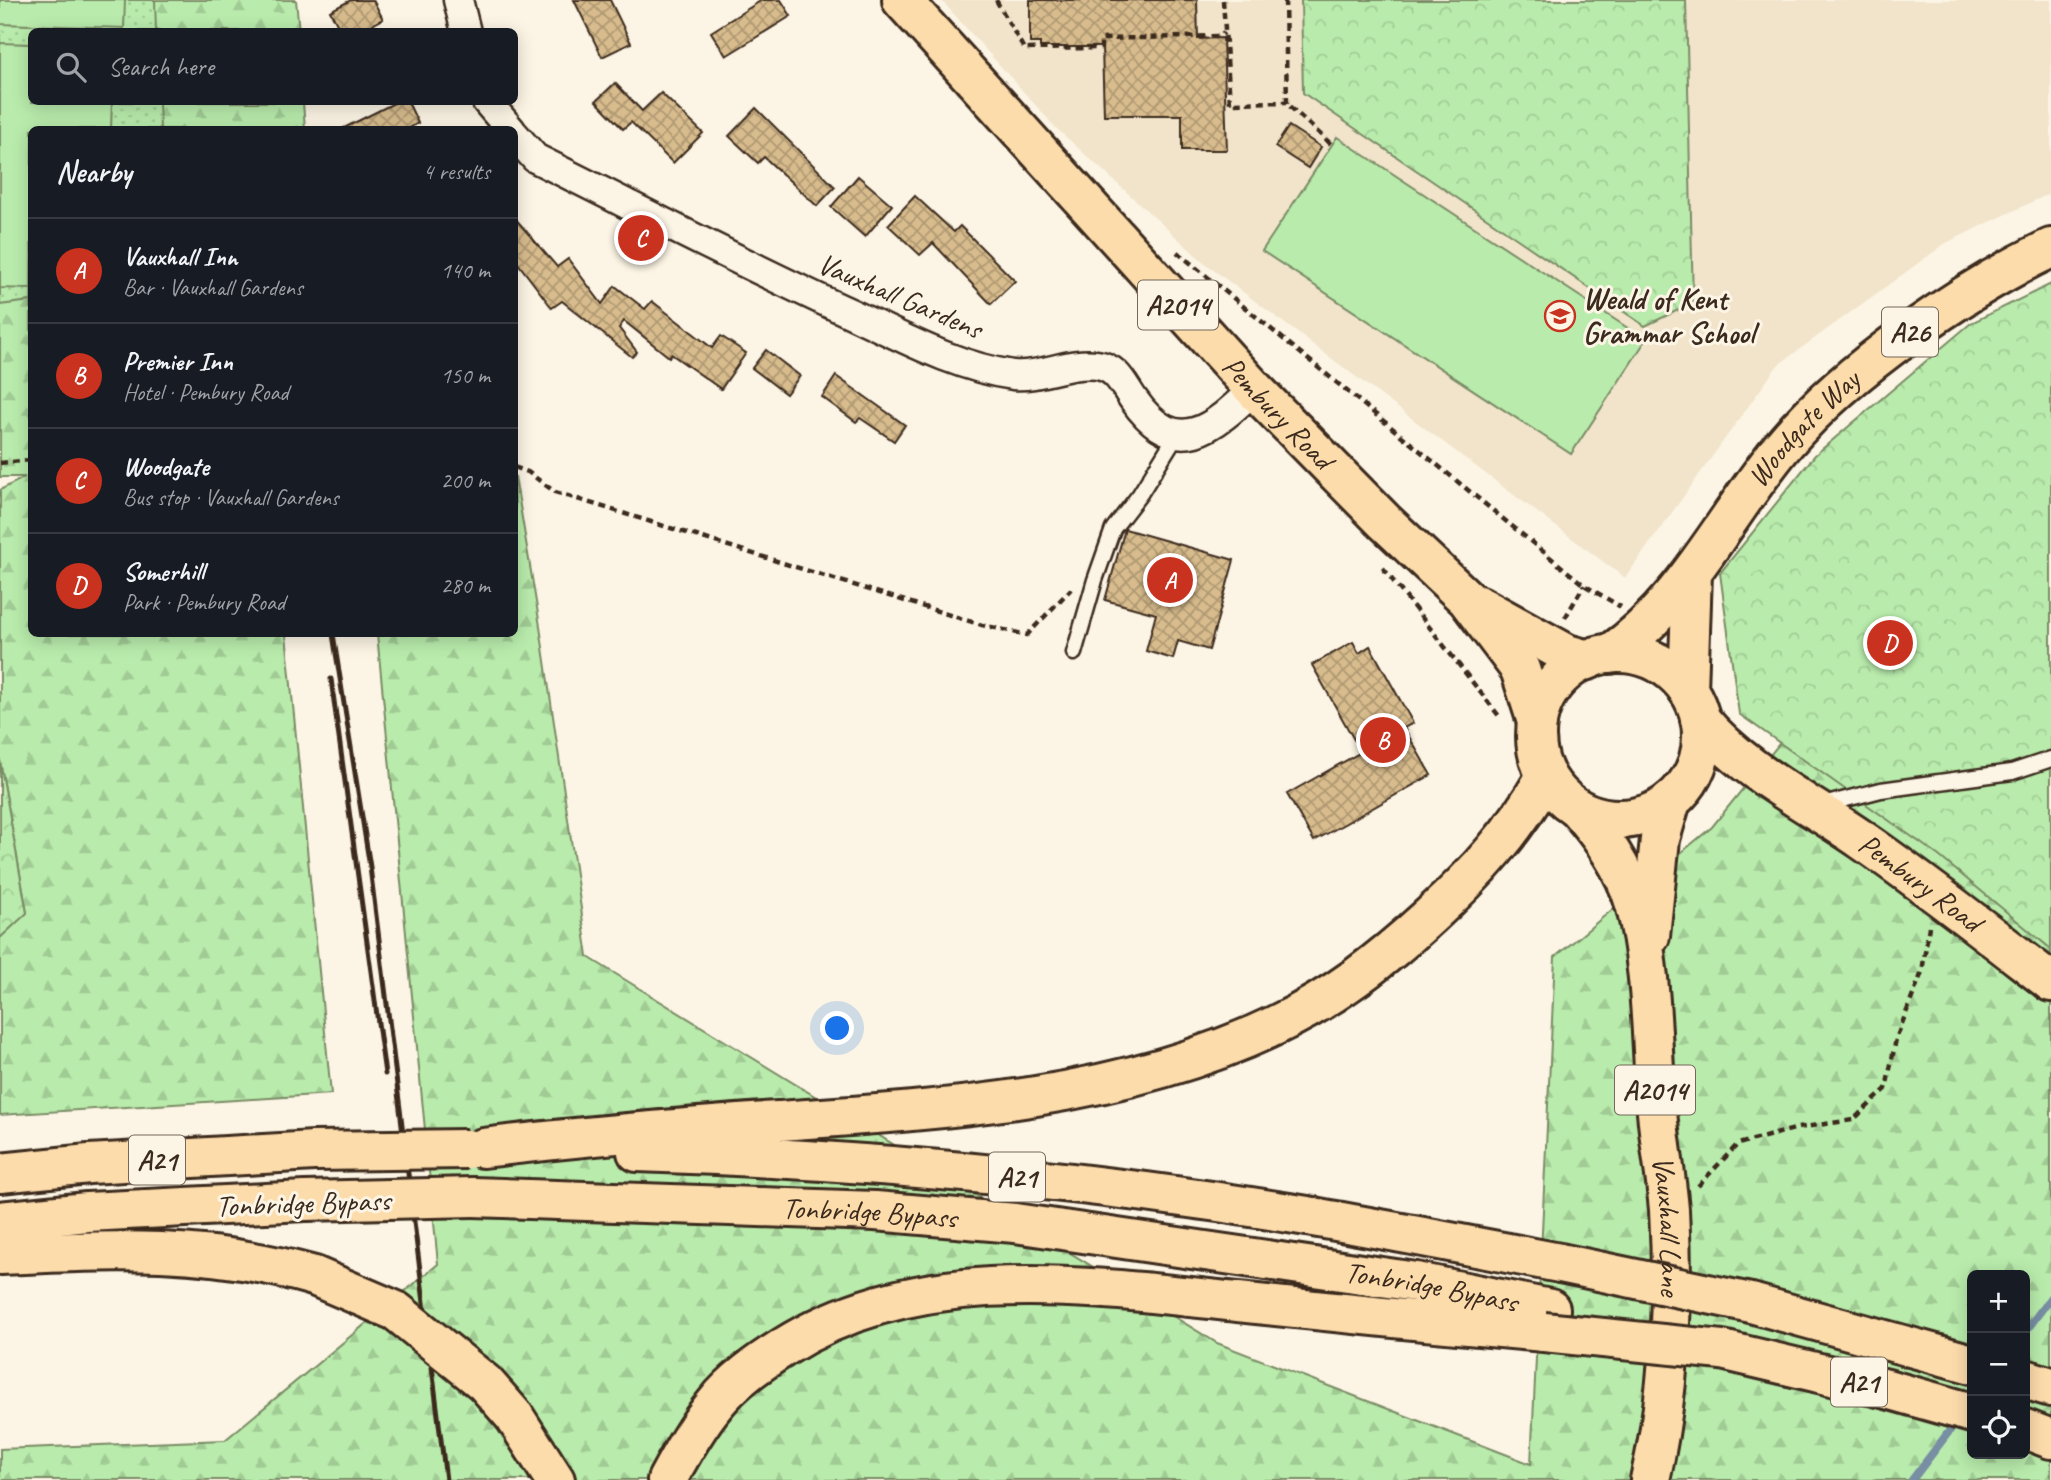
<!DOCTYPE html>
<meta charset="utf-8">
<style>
:root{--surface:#171b24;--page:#20242c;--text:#f1f3f6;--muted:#9ea1a6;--line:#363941;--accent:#c8321e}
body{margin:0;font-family:Caveat,sans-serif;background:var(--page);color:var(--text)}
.controls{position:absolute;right:21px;bottom:21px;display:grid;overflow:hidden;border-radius:10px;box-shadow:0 4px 18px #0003}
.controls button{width:63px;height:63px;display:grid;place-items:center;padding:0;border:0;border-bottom:2px solid var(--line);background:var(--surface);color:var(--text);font:35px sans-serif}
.you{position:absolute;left:838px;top:1029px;width:24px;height:24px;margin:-18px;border:5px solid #fff;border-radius:50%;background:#1a73e8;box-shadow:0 0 0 10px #1a73e833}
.badge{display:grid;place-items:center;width:46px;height:46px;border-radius:50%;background:var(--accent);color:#fff;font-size:23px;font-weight:700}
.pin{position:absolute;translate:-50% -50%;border:4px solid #fff;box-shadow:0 2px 7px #0006}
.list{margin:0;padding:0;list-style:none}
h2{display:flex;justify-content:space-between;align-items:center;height:91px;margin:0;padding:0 28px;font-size:30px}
h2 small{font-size:23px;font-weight:400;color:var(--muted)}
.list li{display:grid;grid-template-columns:46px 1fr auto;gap:21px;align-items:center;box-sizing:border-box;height:105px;padding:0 28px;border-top:2px solid var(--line)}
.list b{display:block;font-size:26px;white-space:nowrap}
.list p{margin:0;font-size:23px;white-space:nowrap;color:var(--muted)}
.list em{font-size:23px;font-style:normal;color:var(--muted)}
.icon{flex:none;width:38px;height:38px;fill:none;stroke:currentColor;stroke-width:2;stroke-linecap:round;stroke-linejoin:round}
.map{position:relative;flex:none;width:2051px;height:1480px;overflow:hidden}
.search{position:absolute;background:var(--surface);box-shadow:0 4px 18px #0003;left:28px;top:28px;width:490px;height:77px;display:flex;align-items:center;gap:18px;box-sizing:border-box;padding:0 24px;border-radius:10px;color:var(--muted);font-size:26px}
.panel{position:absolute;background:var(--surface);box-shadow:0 4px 18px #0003;left:28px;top:126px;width:490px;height:511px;border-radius:10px}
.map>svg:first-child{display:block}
.built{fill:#f1e4cb}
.grass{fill:url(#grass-dots);stroke:#7a8b65;stroke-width:2}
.forest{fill:url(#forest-firs);stroke:#7a8b65;stroke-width:2;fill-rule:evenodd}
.park{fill:url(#park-crowns);stroke:#7a8b65;stroke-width:2}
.pitch{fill:#b9ecac;stroke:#7a8b65;stroke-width:2}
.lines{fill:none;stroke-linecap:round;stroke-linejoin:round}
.stream{stroke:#778ea3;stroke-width:8}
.building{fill:url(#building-cross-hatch);stroke:#3b2a1e;stroke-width:2}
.lane-casing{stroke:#3b2a1e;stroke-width:19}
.street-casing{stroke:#3b2a1e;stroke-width:33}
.primary-casing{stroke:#3b2a1e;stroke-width:44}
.highway-casing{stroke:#3b2a1e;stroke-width:44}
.path{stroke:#3b2a1e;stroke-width:4.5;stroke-dasharray:7 5;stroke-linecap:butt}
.lane{stroke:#fcf5e5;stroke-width:14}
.street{stroke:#fcf5e5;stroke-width:28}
.primary{stroke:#fddcac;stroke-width:38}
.highway{stroke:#fddcac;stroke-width:38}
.rail{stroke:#3b2a1e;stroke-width:5}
.highway-bridge-casing{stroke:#3b2a1e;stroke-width:44;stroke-linecap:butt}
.highway-bridge{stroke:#fddcac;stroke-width:38}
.labels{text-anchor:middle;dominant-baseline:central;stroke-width:6;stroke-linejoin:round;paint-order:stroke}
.shield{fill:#fcf5e5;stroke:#75675a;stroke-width:2}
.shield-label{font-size:28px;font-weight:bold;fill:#3b2a1e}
.street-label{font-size:30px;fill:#3b2a1e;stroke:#fcf5e5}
.poi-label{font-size:30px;font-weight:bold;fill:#3b2a1e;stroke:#fcf5e5;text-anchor:start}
</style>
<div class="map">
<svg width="2051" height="1480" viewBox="0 0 2051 1480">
<defs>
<pattern id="grass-dots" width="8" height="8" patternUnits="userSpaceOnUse" patternTransform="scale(1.75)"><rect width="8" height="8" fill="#b9ecac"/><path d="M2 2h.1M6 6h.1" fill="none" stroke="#a0cb94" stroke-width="1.8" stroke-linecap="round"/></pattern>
<pattern id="forest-firs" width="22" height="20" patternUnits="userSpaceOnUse" patternTransform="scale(1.75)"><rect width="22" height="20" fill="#b9ecac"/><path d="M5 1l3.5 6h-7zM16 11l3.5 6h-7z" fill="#a0cb94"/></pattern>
<pattern id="park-crowns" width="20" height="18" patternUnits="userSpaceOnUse" patternTransform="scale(1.75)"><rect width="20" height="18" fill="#b9ecac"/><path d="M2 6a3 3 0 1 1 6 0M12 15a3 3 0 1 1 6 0" fill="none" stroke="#a0cb94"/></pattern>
<pattern id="building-cross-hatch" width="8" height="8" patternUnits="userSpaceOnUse" patternTransform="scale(1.75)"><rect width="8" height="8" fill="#d8bc8d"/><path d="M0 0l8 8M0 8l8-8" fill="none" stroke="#b09973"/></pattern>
</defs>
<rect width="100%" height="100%" fill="#fcf5e5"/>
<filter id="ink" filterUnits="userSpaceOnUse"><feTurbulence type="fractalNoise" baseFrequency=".0143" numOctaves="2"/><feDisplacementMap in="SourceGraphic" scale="14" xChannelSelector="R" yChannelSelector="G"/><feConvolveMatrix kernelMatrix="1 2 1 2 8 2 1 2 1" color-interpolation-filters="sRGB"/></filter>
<g filter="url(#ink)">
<path class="built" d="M941 0H2051V193L1946 243 1778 365 1625 578 1208 266 1056 128Z"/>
<path class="grass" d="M0 0H178L182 31 32 32V102H192L197 129 32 130 31 343 0 349Z"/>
<path class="forest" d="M155 0H296L299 31H156Z
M159 102H303L305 129H160Z
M31 301 32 634H286L331 1094 0 1115V938L27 913 0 761V490L25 477H0V305Z
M515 476 539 620 588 957 1217 1343 1531 1464 1555 957 1712 827 1918 572H2051V1480H0V1449L225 1440 438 1264 377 634H514ZM1972 1275H2025V1454H1972Z"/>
<path class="park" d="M1301 0H1686L1693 303 1645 326 1303 93Z
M2051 284V949L1939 856 1739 714 1720 573 1815 455 1971 323Z
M0 761 27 913 0 938Z"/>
<path class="pitch" d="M0 0H125L124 28 0 24Z
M0 43 31 44 32 102H112L111 129 32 130 31 289 0 288Z
M1337 137 1646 340 1571 454 1262 251Z"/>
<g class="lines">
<path class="stream" d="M2025 1332 2051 1297
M1912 1480 1957 1421"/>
</g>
<path class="building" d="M351 0H373L383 19 359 32H341L330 11Z
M574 0H610L631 43 602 57Z
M762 0H781L791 16 726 56 711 32Z
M1030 0H1197L1198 39 1223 38 1227 150H1182V115H1104L1102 47H1040V43H1030Z
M615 83 642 111 661 93 703 133 673 163 631 122 623 129 596 101Z
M396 102H408L418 123 406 130H340Z
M756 108 835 187 817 206 764 157 758 163 729 136Z
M1289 126 1321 147 1308 168 1275 147Z
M858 176 892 205 865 237 831 207Z
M915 196 954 232 960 226 1015 281 991 304 933 243 920 255 888 225Z
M514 217 557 267 568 259 602 304 615 286 645 309 652 301 712 348 721 336 746 353 721 389 671 354 669 357 624 321 619 328 637 352 632 357 562 301 552 308 514 258Z
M766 350 800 376 786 394 752 368Z
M836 376 905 425 894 441 860 418 856 422 822 397Z
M1125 529 1234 560 1209 650 1178 641 1173 659 1146 651 1156 614 1105 600Z
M1353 642 1359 653 1370 646 1413 723 1404 728 1431 775 1314 841 1287 794 1361 752 1312 665Z"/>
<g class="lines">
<g class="lane-casing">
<path id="lane" d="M1074 653 1095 580 1113 529 1140 494 1177 434
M1819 806 1881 790 2012 772 2051 759"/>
</g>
<g class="street-casing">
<path id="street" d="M458 0 466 32
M487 102 511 130
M514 134 535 158C640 210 743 264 850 313 902 337 956 367 1013 375 1040 378 1069 361 1097 365 1118 368 1123 385 1134 400 1177 461 1213 428 1254 389"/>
</g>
<g class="primary-casing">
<g id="primary">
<path id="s1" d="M902 0 1254 389 1384 521 1467 599 1520 669 1537 722"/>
<path d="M1478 605 1567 654 1588 660"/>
</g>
</g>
<g class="highway-casing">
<g id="highway">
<circle cx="1619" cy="736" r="83"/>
<path id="s2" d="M1610 654C1687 602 1727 511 1786 442 1848 369 1965 289 2051 248"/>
<path d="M1688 690 1692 573"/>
<path id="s3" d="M1700 719C1743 771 1807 802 1862 840 1927 885 1989 934 2051 982"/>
<path id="s4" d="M1578 809C1602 837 1624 867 1635 904 1652 966 1651 1035 1656 1099 1658 1136 1666 1173 1669 1210 1674 1299 1670 1393 1650 1480"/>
<path d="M1650 936 1660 839 1671 801"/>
<path d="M483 1148C581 1136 680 1128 778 1121 945 1110 1122 1099 1276 1025 1335 997 1382 960 1430 916 1476 874 1515 831 1546 776"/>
<path d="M637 1152C856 1159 1074 1178 1289 1213 1380 1228 1470 1246 1560 1263"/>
<path d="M0 1173 89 1164 314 1151"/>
<path id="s5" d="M473 1197 875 1211 1015 1223 1416 1282 1550 1309"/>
<path d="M0 1221 87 1212 305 1201"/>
<path d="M0 1255C110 1250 207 1245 314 1276"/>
<path d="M1751 1303 1972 1364"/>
<path d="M1722 1350 1887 1389 1972 1413"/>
<path d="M2025 1379 2051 1387"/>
<path d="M514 1416 555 1480"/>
<path d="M2025 1429 2051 1439"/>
<path d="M667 1480C681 1454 696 1427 715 1404 734 1380 759 1363 784 1347 920 1261 1086 1286 1238 1302 1340 1313 1442 1323 1544 1332"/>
</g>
</g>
<path class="path" d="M996 0 1024 49 1101 48V39L1220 36 1224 33
M1223 0 1230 103 1287 102
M1285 0 1287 104 1332 145
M1177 252 1584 585 1621 607
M0 463 32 460
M514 467 528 472 555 492 982 625 1027 635 1071 589
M1383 568 1499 716
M1565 618 1584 585
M1698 1186 1738 1144 1798 1128 1853 1120 1886 1089 1896 1039 1922 972 1929 926"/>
<use href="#lane" class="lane"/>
<use href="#street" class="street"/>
<use href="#primary" class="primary"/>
<use href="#highway" class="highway"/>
<path class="rail" d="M333 634 370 867 446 1480
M331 679 385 1074"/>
<g class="highway-bridge-casing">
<path id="highway-bridge" d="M314 1151 467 1149
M305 1201 473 1197
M1560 1263 1751 1303
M314 1276 396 1311 485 1383 514 1416
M1544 1332 1722 1350"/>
</g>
<use href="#highway-bridge" class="highway-bridge"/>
</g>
</g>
<defs>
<g id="school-ring" transform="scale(1.575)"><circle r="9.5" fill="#fcf5e5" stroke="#c8321e" stroke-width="1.5"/><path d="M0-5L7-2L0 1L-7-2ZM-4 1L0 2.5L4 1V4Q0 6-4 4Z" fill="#c8321e"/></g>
</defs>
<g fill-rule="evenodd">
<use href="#school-ring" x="1560" y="316"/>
</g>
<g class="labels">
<g class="shield">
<rect x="1138" y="280.5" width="80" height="49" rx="5"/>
<rect x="1882" y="307.5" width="56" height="49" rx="5"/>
<rect x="1615" y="1065.5" width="80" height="49" rx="5"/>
<rect x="129" y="1135.5" width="56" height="49" rx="5"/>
<rect x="989" y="1152.5" width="56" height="49" rx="5"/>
<rect x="1831" y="1357.5" width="56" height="49" rx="5"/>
</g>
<g class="shield-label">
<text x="1178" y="305">A2014</text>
<text x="1910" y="332">A26</text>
<text x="1655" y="1090">A2014</text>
<text x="157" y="1160">A21</text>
<text x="1017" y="1177">A21</text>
<text x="1859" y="1382">A21</text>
</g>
<g class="street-label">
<text transform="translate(900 296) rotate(23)">Vauxhall Gardens</text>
<text stroke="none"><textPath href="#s1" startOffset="558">Pembury Road</textPath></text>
<text stroke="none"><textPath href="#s2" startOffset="299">Woodgate Way</textPath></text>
<text stroke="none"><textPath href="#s3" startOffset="275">Pembury Road</textPath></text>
<text transform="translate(303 1203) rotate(-2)">Tonbridge Bypass</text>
<text stroke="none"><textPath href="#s5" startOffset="397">Tonbridge Bypass</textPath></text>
<text stroke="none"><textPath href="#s4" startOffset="436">Vauxhall Lane</textPath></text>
<text stroke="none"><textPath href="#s5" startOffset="964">Tonbridge Bypass</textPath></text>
</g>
<g class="poi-label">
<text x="1583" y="299">Weald of Kent<tspan x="1583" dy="34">Grammar School</tspan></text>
</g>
</g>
</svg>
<div class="controls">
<button>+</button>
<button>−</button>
<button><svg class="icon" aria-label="locate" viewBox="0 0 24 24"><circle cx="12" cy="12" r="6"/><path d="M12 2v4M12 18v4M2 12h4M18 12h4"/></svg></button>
</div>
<div class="you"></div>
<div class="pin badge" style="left:1170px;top:580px">A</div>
<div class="pin badge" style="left:1383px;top:740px">B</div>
<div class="pin badge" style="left:641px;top:238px">C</div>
<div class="pin badge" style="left:1890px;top:643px">D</div>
<div class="search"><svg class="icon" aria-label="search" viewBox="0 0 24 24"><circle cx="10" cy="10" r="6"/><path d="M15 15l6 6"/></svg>Search here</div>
<section class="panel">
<h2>Nearby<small>4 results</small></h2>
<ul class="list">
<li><span class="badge">A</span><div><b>Vauxhall Inn</b><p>Bar · Vauxhall Gardens</p></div><em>140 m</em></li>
<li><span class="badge">B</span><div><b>Premier Inn</b><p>Hotel · Pembury Road</p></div><em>150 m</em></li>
<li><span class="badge">C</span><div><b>Woodgate</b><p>Bus stop · Vauxhall Gardens</p></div><em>200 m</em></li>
<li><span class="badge">D</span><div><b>Somerhill</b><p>Park · Pembury Road</p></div><em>280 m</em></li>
</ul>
</section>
</div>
